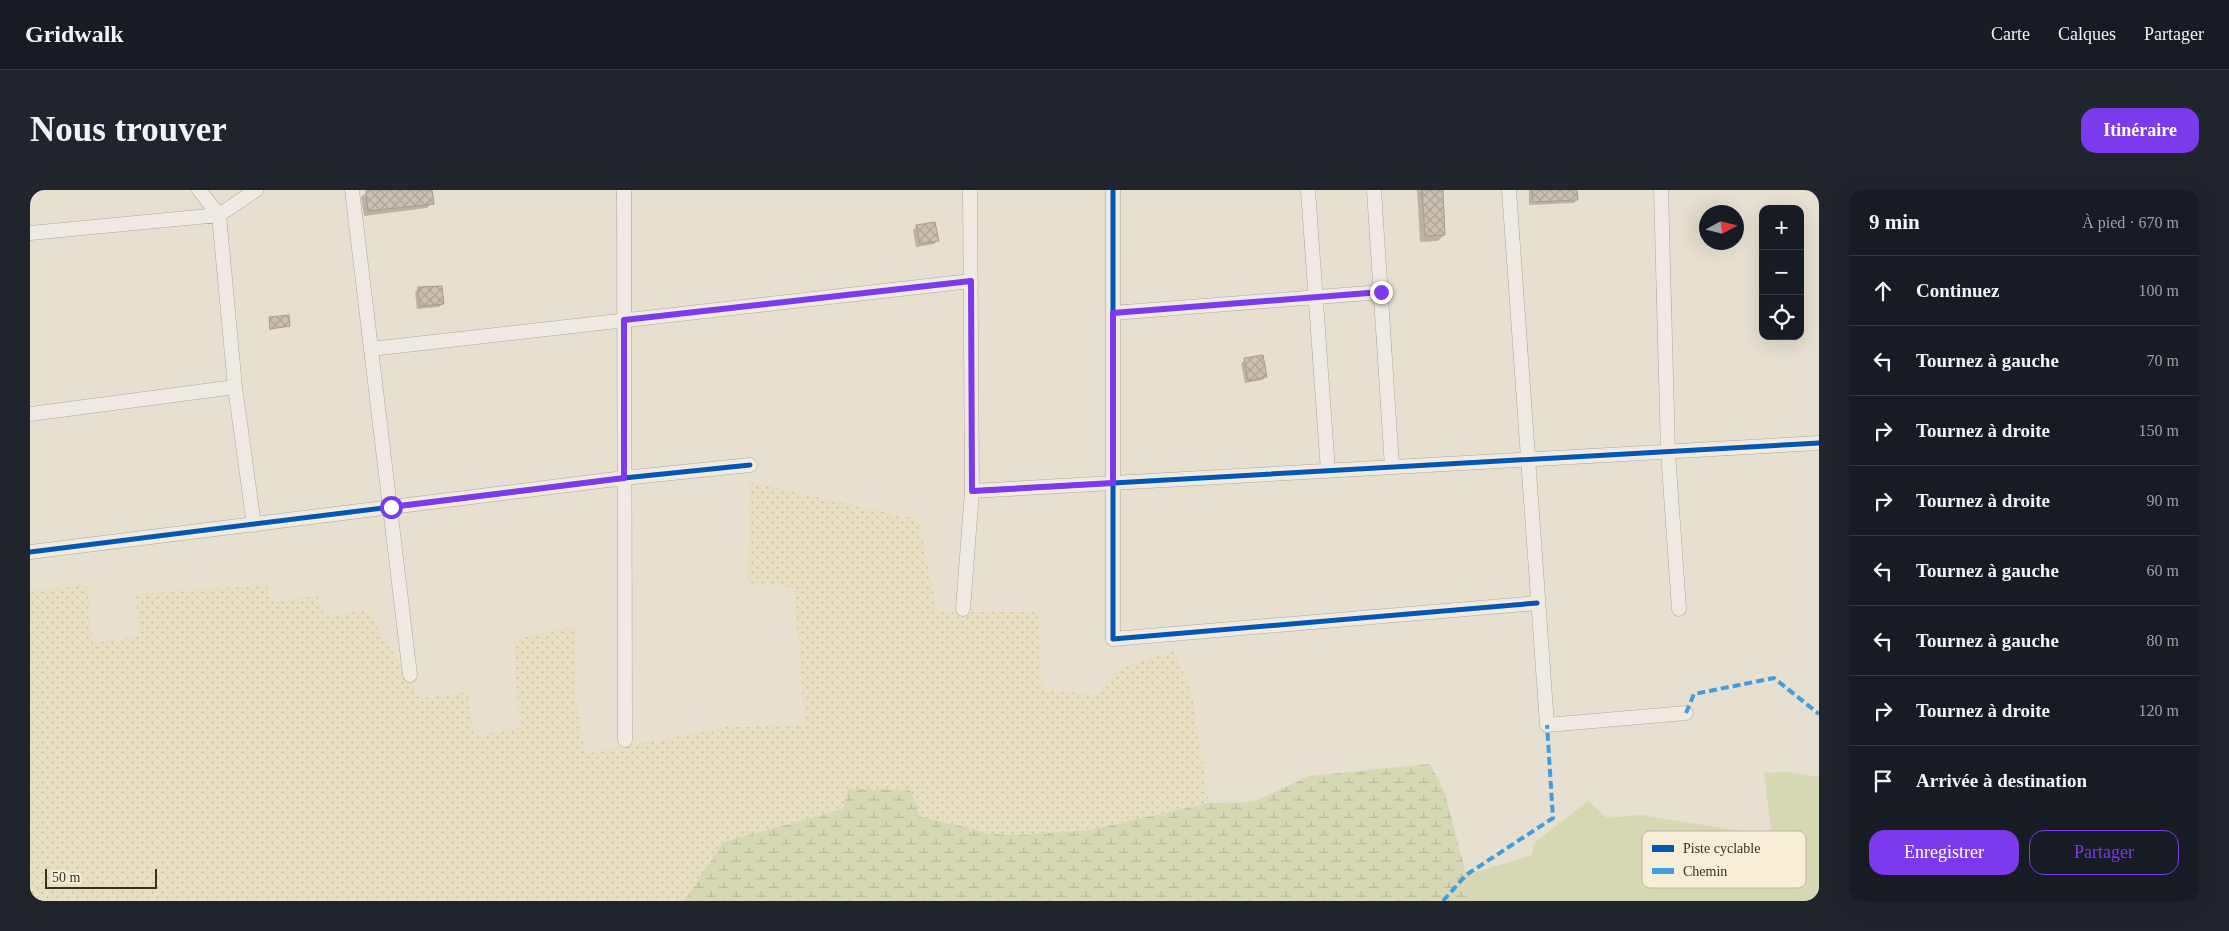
<!DOCTYPE html>
<html lang="fr">
<meta charset="utf-8">
<style>
:root{--surface:#171b24;--page:#20242c;--text:#f1f3f6;--muted:#9ea1a6;--line:#363941;--accent:#7c3aed}
body{margin:0;font-family:Georgia,serif;background:var(--page);color:var(--text)}
.controls{position:absolute;right:15px;top:15px;display:grid;overflow:hidden;border-radius:10px;box-shadow:0 5px 20px #0002}
.controls button{width:45px;height:45px;display:grid;place-items:center;padding:0;border:0;border-bottom:1px solid var(--line);background:var(--surface);color:var(--text);font:25px sans-serif}
.compass{position:absolute;left:1669px;top:15px;width:45px;height:45px;border-radius:50%;background:var(--surface);box-shadow:0 5px 20px #0002;rotate:83deg}
.scale{position:absolute;left:15px;bottom:12px;width:112px;box-sizing:border-box;padding-left:5px;border:2px solid #3d2e20;border-top:0;font-size:14px;line-height:18px;white-space:nowrap;color:#3d2e20;-webkit-text-stroke:4px #f7eed8;paint-order:stroke}
.stop{position:absolute;width:15px;height:15px;margin:-11px;border:4px solid #7c3aed;border-radius:50%;background:#fff}
.stop.end{background:#7c3aed;border-color:#fff;box-shadow:0 1px 5px #0008}
.list{margin:0;padding:0;list-style:none}
h2{display:flex;justify-content:space-between;align-items:center;height:65px;margin:0;padding:0 20px;font-size:21px}
h2 small{font-size:16px;font-weight:400;color:var(--muted)}
.list li{display:grid;grid-template-columns:32px 1fr auto;gap:15px;align-items:center;box-sizing:border-box;height:70px;padding:0 20px;border-top:1px solid var(--line)}
.list b{display:block;font-size:19px;white-space:nowrap}
.list em{font-size:16px;font-style:normal;color:var(--muted)}
.actions{display:flex;gap:10px;padding:15px 20px}
.actions a{flex:1;padding:11px 0;border:1px solid var(--accent);border-radius:15px;text-align:center;font-size:18px;color:var(--accent)}
.actions .main{background:var(--accent);color:#fff}
.icon{flex:none;width:28px;height:28px;fill:none;stroke:currentColor;stroke-width:2;stroke-linecap:round;stroke-linejoin:round}
.map{position:relative;flex:none;width:1789px;height:711px;overflow:hidden;border-radius:15px}
header{display:flex;align-items:center;gap:30px;box-sizing:border-box;height:70px;padding:0 25px;background:var(--surface);border-bottom:1px solid var(--line)}
header strong{font-size:24px}
nav{display:flex;gap:28px;margin-inline-start:auto;font-size:18px}
.intro{display:flex;align-items:center;justify-content:space-between;box-sizing:border-box;height:120px;padding:0 30px}
h1{margin:0;font-size:35px}
.button{padding:12px 22px;border-radius:15px;background:var(--accent);color:#fff;font-size:18px;font-weight:700}
main{display:flex;gap:30px;padding:0 30px}
aside{flex:1;background:var(--surface);border-radius:15px;box-shadow:0 5px 20px #0002}
.map>svg:first-child{display:block}
.farmland{fill:url(#farmland-dots)}
.wetland{fill:url(#wetland-marsh)}
.green{fill:#d6d7b3}
.shadow{fill:#0003}
.building{fill:url(#building-cross-hatch);stroke:#a89c90}
.lines{fill:none;stroke-linecap:round;stroke-linejoin:round}
.street-casing{stroke:#ada599;stroke-width:15}
.street{stroke:#efebe3;stroke-width:14}
.quiet{stroke:#3f9de0;stroke-width:4;stroke-dasharray:8 4;stroke-linecap:butt}
.cycleway-casing{stroke:#f7eed8;stroke-width:8}
.cycleway{stroke:#0057b8;stroke-width:5}
.route{stroke:#7c3aed;stroke-width:6}
.key{fill:#f7eed8;stroke:#bfb4a1;stroke-width:1}
.key-label{font-size:14px;fill:#3d2e20}
</style>
<header>
<strong>Gridwalk</strong>
<nav><a>Carte</a><a>Calques</a><a>Partager</a></nav>
</header>
<div class="intro"><h1>Nous trouver</h1><a class="button">Itinéraire</a></div>
<main>
<div class="map">
<svg width="1789" height="711" viewBox="0 0 1789 711">
<defs>
<pattern id="farmland-dots" width="8" height="8" patternUnits="userSpaceOnUse" patternTransform="scale(1.25)"><rect width="8" height="8" fill="#e6dfc2"/><path d="M2 2h.1M6 6h.1" fill="none" stroke="#c6c0a6" stroke-width="1.8" stroke-linecap="round"/></pattern>
<pattern id="wetland-marsh" width="20" height="14" patternUnits="userSpaceOnUse" patternTransform="scale(1.25)"><rect width="20" height="14" fill="#d6d7b3"/><path d="M1 5h8M5 5V1M11 12h8M15 12V8" fill="none" stroke="#b9b99a"/></pattern>
<pattern id="building-cross-hatch" width="8" height="8" patternUnits="userSpaceOnUse" patternTransform="scale(1.25)"><rect width="8" height="8" fill="#cbbfb2"/><path d="M0 0l8 8M0 8l8-8" fill="none" stroke="#afa499"/></pattern>
</defs>
<rect width="100%" height="100%" fill="#e7e0d1"/>
<path class="farmland" d="M720 292 889 330 907 422H1008L1012 499 1065 505 1090 478 1144 461 1161 501 1179 613 1060 640 991 645 959 644 927 635 890 627 813 619 694 652 654 711H0V401L57 395 63 453 110 446 106 404 237 395 240 412 288 406 294 427 337 420 391 508 438 502 444 546 490 538 483 450 546 436V511L555 564 697 537 775 536 764 398 718 393Z"/>
<path class="wetland" d="M1400 574 1415 603 1443 711H654L694 652 813 619 818 599 880 600 890 627 927 635 959 644 991 645 1060 640 1179 613 1223 612 1280 586Z"/>
<path class="green" d="M1755 582 1789 587V711H1443L1436 685 1502 665 1504 653 1558 611 1577 628 1611 625 1742 646 1734 583Z"/>
<path class="shadow" d="M352 0H401L402 13 397 18 334 26 331 7 337 2Z
M1387 0H1411L1414 45 1408 51 1390 52Z
M1499 0H1546L1547 9 1544 13 1499 15Z
M887 36 907 50 904 54 886 57 883 40Z
M389 98 413 114 409 117 387 119 385 102Z
M240 128 258 136 239 140Z
M1215 170 1236 187 1232 190 1215 193 1211 173Z"/>
<path class="building" d="M336 0H402L404 14 338 21Z
M1392 0H1413L1415 45 1395 46Z
M1502 0H1547L1548 10 1503 12Z
M905 32 909 51 890 54 886 35Z
M412 96 414 114 390 116 388 97Z
M259 125 260 136 240 139 239 127Z
M1233 165 1237 187 1218 191 1214 168Z"/>
<g class="lines">
<g class="street-casing">
<path id="street" d="M169 0 189 25 205 197 224 335
M322 0 380 485
M594 0 595 550
M1083 0V449L1507 413
M1278 0 1298 281
M1344 0 1362 277
M1479 0 1517 535 1656 523
M1631 0 1638 262 1649 419
M0 43 189 25 226 0
M1083 123 1351 102
M341 159 941 91
M0 224 205 197
M942 301 1789 253
M0 362 594 288 720 275
M933 419 942 301 940 0"/>
</g>
<use href="#street" class="street"/>
<path class="quiet" d="M1656 523 1664 504 1744 488 1789 524
M1413 711 1436 685 1523 628 1517 535"/>
<g class="cycleway-casing">
<path id="cycleway" d="M1083 0V449L1507 413
M942 301 1789 253
M0 362 594 288 720 275"/>
</g>
<use href="#cycleway" class="cycleway"/>
</g>
<g class="lines">
<path class="route" d="M361 317 594 288V130L941 91 942 301 1083 293V123L1351 102"/>
</g>
<rect x="1612" y="641" width="164" height="57" rx="8" class="key"/>
<rect x="1622" y="655" width="22" height="7" fill="#0057b8"/>
<rect x="1622" y="678" width="22" height="6" fill="#3f9de0"/>
<g class="key-label">
<text x="1653" y="663">Piste cyclable</text>
<text x="1653" y="686">Chemin</text>
</g>
</svg>
<div class="controls">
<button>+</button>
<button>−</button>
<button><svg class="icon" aria-label="locate" viewBox="0 0 24 24"><circle cx="12" cy="12" r="6"/><path d="M12 2v4M12 18v4M2 12h4M18 12h4"/></svg></button>
</div>
<svg class="compass" viewBox="-18 -18 36 36"><path d="M0-13l5 13h-10z" fill="#e53935"/><path d="M0 13l5-13h-10z" fill="#9ea1a6"/></svg>
<div class="scale">50 m</div>
<div class="stop" style="left:361px;top:317px"></div>
<div class="stop end" style="left:1351px;top:102px"></div>
</div>
<aside>
<h2>9 min<small>À pied · 670 m</small></h2>
<ul class="list">
<li><svg class="icon" aria-label="ahead" viewBox="0 0 24 24"><path d="M12 20V5M6 11l6-6 6 6"/></svg><div><b>Continuez</b></div><em>100 m</em></li>
<li><svg class="icon" aria-label="left" viewBox="0 0 24 24"><path d="M17 20v-9H6M10 6l-5 5 5 5"/></svg><div><b>Tournez à gauche</b></div><em>70 m</em></li>
<li><svg class="icon" aria-label="right" viewBox="0 0 24 24"><path d="M7 20v-9h11M14 6l5 5-5 5"/></svg><div><b>Tournez à droite</b></div><em>150 m</em></li>
<li><svg class="icon" aria-label="right" viewBox="0 0 24 24"><path d="M7 20v-9h11M14 6l5 5-5 5"/></svg><div><b>Tournez à droite</b></div><em>90 m</em></li>
<li><svg class="icon" aria-label="left" viewBox="0 0 24 24"><path d="M17 20v-9H6M10 6l-5 5 5 5"/></svg><div><b>Tournez à gauche</b></div><em>60 m</em></li>
<li><svg class="icon" aria-label="left" viewBox="0 0 24 24"><path d="M17 20v-9H6M10 6l-5 5 5 5"/></svg><div><b>Tournez à gauche</b></div><em>80 m</em></li>
<li><svg class="icon" aria-label="right" viewBox="0 0 24 24"><path d="M7 20v-9h11M14 6l5 5-5 5"/></svg><div><b>Tournez à droite</b></div><em>120 m</em></li>
<li><svg class="icon" aria-label="arrive" viewBox="0 0 24 24"><path d="M6 21V4h12l-3 4 3 4H6"/></svg><div><b>Arrivée à destination</b></div></li>
</ul>
<div class="actions"><a class="main">Enregistrer</a><a>Partager</a></div>
</aside>
</main>
